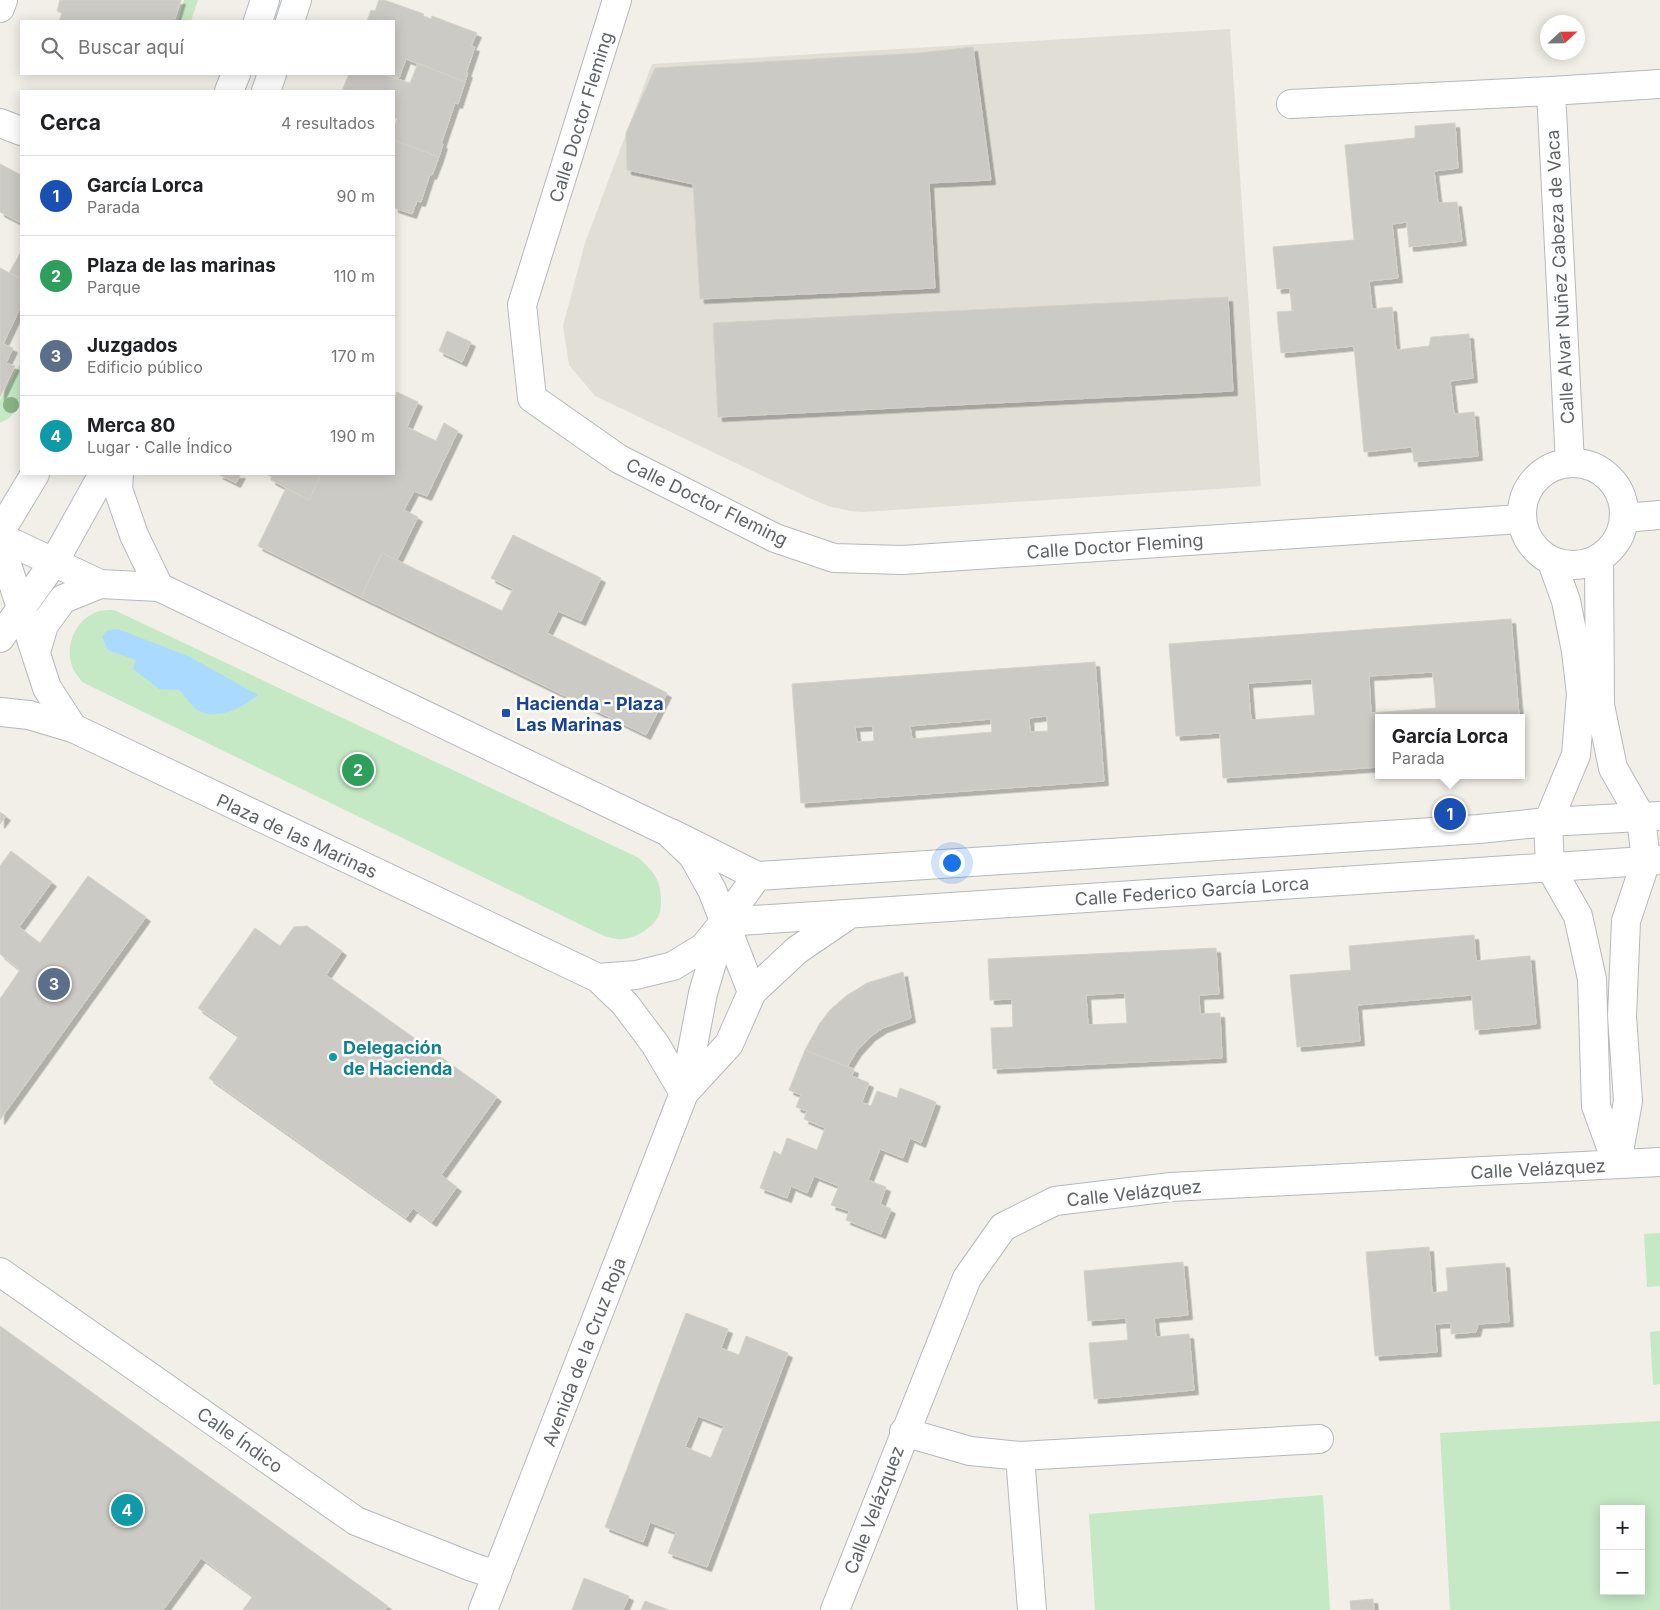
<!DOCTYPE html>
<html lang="es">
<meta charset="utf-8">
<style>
:root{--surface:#fff;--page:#f2f2f2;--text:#202124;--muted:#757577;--line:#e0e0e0;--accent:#1a73e8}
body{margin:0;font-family:Inter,sans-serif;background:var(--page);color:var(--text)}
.controls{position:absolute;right:15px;bottom:15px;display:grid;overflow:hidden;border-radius:0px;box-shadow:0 2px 12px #0003}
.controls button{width:45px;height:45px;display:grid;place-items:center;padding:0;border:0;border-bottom:1px solid var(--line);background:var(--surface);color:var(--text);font:25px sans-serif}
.compass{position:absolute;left:1540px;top:15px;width:45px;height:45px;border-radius:50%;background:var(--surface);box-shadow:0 2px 12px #0003;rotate:68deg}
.you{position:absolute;left:951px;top:862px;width:18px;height:18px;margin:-12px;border:4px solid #fff;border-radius:50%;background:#1a73e8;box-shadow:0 0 0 8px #1a73e833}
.badge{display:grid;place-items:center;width:32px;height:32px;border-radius:50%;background:var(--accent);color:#fff;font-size:16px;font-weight:700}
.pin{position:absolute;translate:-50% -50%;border:2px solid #fff;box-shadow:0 1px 5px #0006}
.popup{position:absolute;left:1375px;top:714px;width:150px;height:65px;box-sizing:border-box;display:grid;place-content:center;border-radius:0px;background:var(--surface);filter:drop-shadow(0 1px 4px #0005);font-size:16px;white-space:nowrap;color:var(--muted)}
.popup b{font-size:19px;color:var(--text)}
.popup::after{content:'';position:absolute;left:50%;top:100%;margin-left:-10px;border:10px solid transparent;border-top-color:var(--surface)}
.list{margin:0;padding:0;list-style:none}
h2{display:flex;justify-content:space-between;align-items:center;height:65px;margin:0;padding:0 20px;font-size:21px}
h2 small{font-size:16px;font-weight:400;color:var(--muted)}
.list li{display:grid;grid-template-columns:32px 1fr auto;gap:15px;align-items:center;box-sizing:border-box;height:80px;padding:0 20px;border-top:1px solid var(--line)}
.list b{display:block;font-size:19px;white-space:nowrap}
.list p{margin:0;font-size:16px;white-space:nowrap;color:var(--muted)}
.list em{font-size:16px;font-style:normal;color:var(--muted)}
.icon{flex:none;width:28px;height:28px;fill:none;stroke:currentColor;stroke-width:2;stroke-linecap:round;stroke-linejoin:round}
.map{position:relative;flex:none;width:1660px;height:1610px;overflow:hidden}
.search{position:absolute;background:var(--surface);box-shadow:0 2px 12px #0003;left:20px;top:20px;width:375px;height:55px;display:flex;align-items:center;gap:12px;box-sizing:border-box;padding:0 18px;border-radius:0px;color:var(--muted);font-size:19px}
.panel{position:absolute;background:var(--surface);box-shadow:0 2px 12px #0003;left:20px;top:90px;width:375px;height:385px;border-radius:0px}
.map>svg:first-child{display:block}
.education{fill:#e1ded6}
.green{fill:#c5e8c5;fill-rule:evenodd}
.water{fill:#aadaff}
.building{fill:#cccac5;stroke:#d6d1c6;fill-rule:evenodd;filter:url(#shadow)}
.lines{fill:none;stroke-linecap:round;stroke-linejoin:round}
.minor-casing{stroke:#b5b8bc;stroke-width:30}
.secondary-casing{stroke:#b6babf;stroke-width:30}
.minor{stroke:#fff;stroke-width:28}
.secondary{stroke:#fff;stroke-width:28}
.tree{fill:#89b387}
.transit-dot{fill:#1a4fb4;stroke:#fff;stroke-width:2}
.culture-dot{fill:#0f9aa8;stroke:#fff;stroke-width:2}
.labels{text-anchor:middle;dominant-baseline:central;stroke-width:5;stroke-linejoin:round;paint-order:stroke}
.street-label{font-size:18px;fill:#5f6368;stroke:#fff}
.transit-label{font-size:18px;font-weight:bold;fill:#164399;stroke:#fff;text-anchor:start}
.culture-label{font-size:18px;font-weight:bold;fill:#0d838f;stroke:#fff;text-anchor:start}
</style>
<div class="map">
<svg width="1660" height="1610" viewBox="0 0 1660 1610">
<defs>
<filter id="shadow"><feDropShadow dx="4.5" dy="4.5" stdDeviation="0" flood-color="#0004"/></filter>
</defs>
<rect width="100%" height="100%" fill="#f1efe8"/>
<path class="education" d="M1230 29 1261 486 863 512 850 511 828 506 807 497 595 396 569 365 563 326 585 243 652 64Z"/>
<path class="green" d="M184 0H198L191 21H178Z
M21 362V405L8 419 0 423V400Z
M114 610 639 858C646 865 655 873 658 882 661 891 663 908 658 917 652 928 636 938 623 939 617 940 609 937 604 936L82 682C79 677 73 671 72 666 65 646 75 622 94 613 100 610 107 610 114 610Z
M1660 1233V1286L1647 1287 1644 1234Z
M1660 1331V1384L1653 1385 1650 1332Z
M1660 1421V1610H1450L1440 1433ZM1604 1509H1641V1591H1604Z
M1323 1495 1330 1610H1095L1089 1514Z"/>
<path class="water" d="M118 629 190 657 258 695C242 707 223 719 201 712 194 709 185 696 179 690L159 689 133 669 136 660 108 650 102 637 106 631Z"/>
<path class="building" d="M60 0H181L175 19 173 18 172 21H59L62 13 57 11Z
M379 0H384L424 14 423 16 431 19 432 16 477 33 471 46 475 47 466 73H468L465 82 406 59 399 78 381 74H394V21H367L371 10 375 11Z
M973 47 991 180 929 183 935 288 700 299 693 184 627 170 626 133 655 68 919 53Z
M418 63 465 82 458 104 455 103 441 144H443L439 157 394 140V129L397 119 394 118V91H342L349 74H381L410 83Z
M1455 123 1458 168 1434 171 1438 203 1457 202 1462 241 1409 247 1407 222 1392 224 1398 278 1369 281 1372 309 1392 307 1396 350 1429 346 1431 337 1469 334 1473 378 1450 381 1454 414 1474 412 1478 456 1414 462 1412 447 1364 452 1354 346 1281 353 1277 312 1292 311 1290 288 1277 289 1273 247 1354 240 1345 145 1415 138V126Z
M394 140 439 157 432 175 430 174 421 202 417 201 412 214 394 208Z
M0 164 21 175V223L0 212Z
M21 252V279L9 273Z
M0 268 21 279V306L3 344 13 348 6 363 15 366 0 397Z
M1228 297 1233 391 718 417 713 323Z
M447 331 471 342 462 362 439 351Z
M397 392 418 402 407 427 436 441 444 423 458 431 427 496 414 491 404 510 418 517 397 560 382 553 361 597 258 546 286 488 309 500 321 474H394V399Z
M218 474H241L236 483Z
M266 474H321L309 500 271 480 272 477Z
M513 535 601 578 581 621 558 611 547 633 667 693 646 735 361 597 382 553 502 611 513 589 491 578Z
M1511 619 1519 715 1483 718H1379V767L1223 778 1220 733 1176 736 1169 644ZM1433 672 1436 708 1371 713 1369 676ZM1312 679 1315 715 1251 720 1248 683Z
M1095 662 1104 781 801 803 792 684ZM1047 716 1048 731 1030 732 1029 718ZM991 719 992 732 912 739 910 726ZM873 726 874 741 857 742 855 727Z
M0 812 6 816 0 824Z
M11 851 52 882 19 927 40 943 88 876 146 917 0 1120V999L20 970 0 954V866Z
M307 926 342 951 326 975 497 1097 441 1175 457 1187 432 1222 413 1208 406 1218 209 1078 239 1036 198 1008 255 928 280 946 294 927Z
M1474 935 1476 961 1530 956 1536 1024 1475 1030 1472 995 1357 1005 1360 1041 1297 1047 1290 975 1351 970 1349 946Z
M1216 948 1219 994 1199 995 1200 1014 1220 1013 1222 1058 993 1069 991 1028 1013 1027 1012 999 990 1000 988 959ZM1125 993 1127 1023 1088 1025 1086 995Z
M903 972 911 1018 883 1028 871 1036 857 1051 847 1067 805 1050 820 1023 830 1010 846 996 867 983Z
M805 1050 854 1069 852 1076 869 1083 862 1102 871 1106 877 1091 897 1098 900 1088 936 1102 921 1143 910 1138 903 1158 880 1149 868 1180 886 1187 880 1204 891 1209 881 1234 846 1220 849 1211 831 1205 839 1186 814 1176 807 1193 791 1186 787 1198 760 1188 774 1151 781 1155 787 1138 817 1150 825 1128 804 1119 807 1111 796 1107 801 1095 789 1090Z
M1429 1247 1432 1293 1448 1291 1446 1268 1505 1263 1509 1322 1478 1324 1476 1332 1451 1334V1323L1435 1324 1437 1352 1375 1356 1366 1252Z
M1183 1262 1188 1315 1154 1318 1156 1337 1189 1334 1194 1390 1094 1399 1089 1343 1128 1340 1126 1318 1088 1321 1084 1271Z
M686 1313 728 1329 721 1348 739 1355 746 1336 788 1353 707 1567 668 1553 676 1532 650 1522 643 1542 605 1527ZM698 1416 724 1426 711 1458 685 1447Z
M0 1326 388 1606 385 1610H243L253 1596 201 1558 163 1610H0Z
M584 1578 629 1596 623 1610H572Z
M1373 1599 1374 1610H1351L1350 1601Z
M645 1601 669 1610H641Z"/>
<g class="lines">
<g class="minor-casing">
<path id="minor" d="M617 0 522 305 532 398 619 459 775 538 834 558 902 560 1521 519
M0 8 3 0
M1551 91 1570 463
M1291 104 1551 91 1660 84
M0 123 21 131
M1522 514a51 51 0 1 1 102 0a51 51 0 1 1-102 0Z
M1624 518 1660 515
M1599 559 1600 705 1613 768 1641 817 1646 861 1626 921 1622 1016 1628 1101 1617 1163
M1552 562 1566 601 1576 651 1581 694 1576 755 1548 822 1550 867 1578 916 1592 979 1596 1106 1617 1164
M0 638 54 562
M0 712 29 715 73 728
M671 833 757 876
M757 876 1479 829 1548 822 1660 816
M724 922 1660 860
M752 992 797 950 850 914
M684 1093 703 993 724 922 757 876
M0 1272 356 1521 472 1567 497 1575
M904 1432 970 1451 1020 1456 1319 1439
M1020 1456 1032 1610
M835 1610 967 1278 1003 1227 1055 1201 1171 1187 1660 1162"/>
</g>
<g class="secondary-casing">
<path id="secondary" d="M258 21 265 0
M290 21 297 0
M229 91 236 74
M266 91 272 74
M119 474 118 489 134 535 159 587
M0 532 35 474
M0 537 100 584 159 587 668 832 693 856 712 890 752 992 729 1044 684 1093 483 1610
M0 543 47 688 73 728 598 978 625 1004 655 1044 684 1093
M54 562 103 474
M36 652 44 625 63 599 100 584
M598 978 636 975 673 966 704 947 724 922"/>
</g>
<use href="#minor" class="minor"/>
<use href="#secondary" class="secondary"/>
</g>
<circle class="tree" cx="11" cy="405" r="8"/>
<rect class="transit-dot" x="501" y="708" width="10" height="10" rx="2.5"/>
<circle class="culture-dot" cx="333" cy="1057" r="5"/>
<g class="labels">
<g class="street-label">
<text transform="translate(581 117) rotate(-73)">Calle Doctor Fleming</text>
<text transform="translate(1560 277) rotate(-93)">Calle Alvar Nuñez Cabeza de Vaca</text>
<text transform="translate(707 502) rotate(26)">Calle Doctor Fleming</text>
<text transform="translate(1115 546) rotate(-4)">Calle Doctor Fleming</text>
<text transform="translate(297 836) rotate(25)">Plaza de las Marinas</text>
<text transform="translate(1192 891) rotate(-4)">Calle Federico García Lorca</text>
<text transform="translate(1538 1169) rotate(-3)">Calle Velázquez</text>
<text transform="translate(1134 1193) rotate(-6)">Calle Velázquez</text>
<text transform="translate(584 1352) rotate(-69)">Avenida de la Cruz Roja</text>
<text transform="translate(240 1440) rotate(35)">Calle Índico</text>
<text transform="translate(874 1510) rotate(-69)">Calle Velázquez</text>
</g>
<g class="transit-label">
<text x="516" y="703">Hacienda - Plaza<tspan x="516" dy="21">Las Marinas</tspan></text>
</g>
<g class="culture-label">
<text x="343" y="1047">Delegación<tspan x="343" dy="21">de Hacienda</tspan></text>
</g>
</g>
</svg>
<div class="controls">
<button>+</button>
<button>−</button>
</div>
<svg class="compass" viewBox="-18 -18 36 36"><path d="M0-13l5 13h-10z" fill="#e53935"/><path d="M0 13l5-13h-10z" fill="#757577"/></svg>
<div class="you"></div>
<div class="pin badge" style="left:1450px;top:814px;background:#1a4fb4">1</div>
<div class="popup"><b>García Lorca</b>Parada</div>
<div class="pin badge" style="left:358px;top:770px;background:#2e9e5b">2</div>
<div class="pin badge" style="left:54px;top:984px;background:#5c6f8a">3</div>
<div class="pin badge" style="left:127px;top:1510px;background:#0f9aa8">4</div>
<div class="search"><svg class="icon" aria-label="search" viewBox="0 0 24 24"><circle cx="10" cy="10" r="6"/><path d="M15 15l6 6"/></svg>Buscar aquí</div>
<section class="panel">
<h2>Cerca<small>4 resultados</small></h2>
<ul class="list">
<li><span class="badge" style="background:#1a4fb4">1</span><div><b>García Lorca</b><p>Parada</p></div><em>90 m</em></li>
<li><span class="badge" style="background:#2e9e5b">2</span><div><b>Plaza de las marinas</b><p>Parque</p></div><em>110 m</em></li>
<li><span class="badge" style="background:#5c6f8a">3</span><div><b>Juzgados</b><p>Edificio público</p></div><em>170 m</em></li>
<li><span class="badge" style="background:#0f9aa8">4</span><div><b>Merca 80</b><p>Lugar · Calle Índico</p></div><em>190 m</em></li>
</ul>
</section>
</div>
